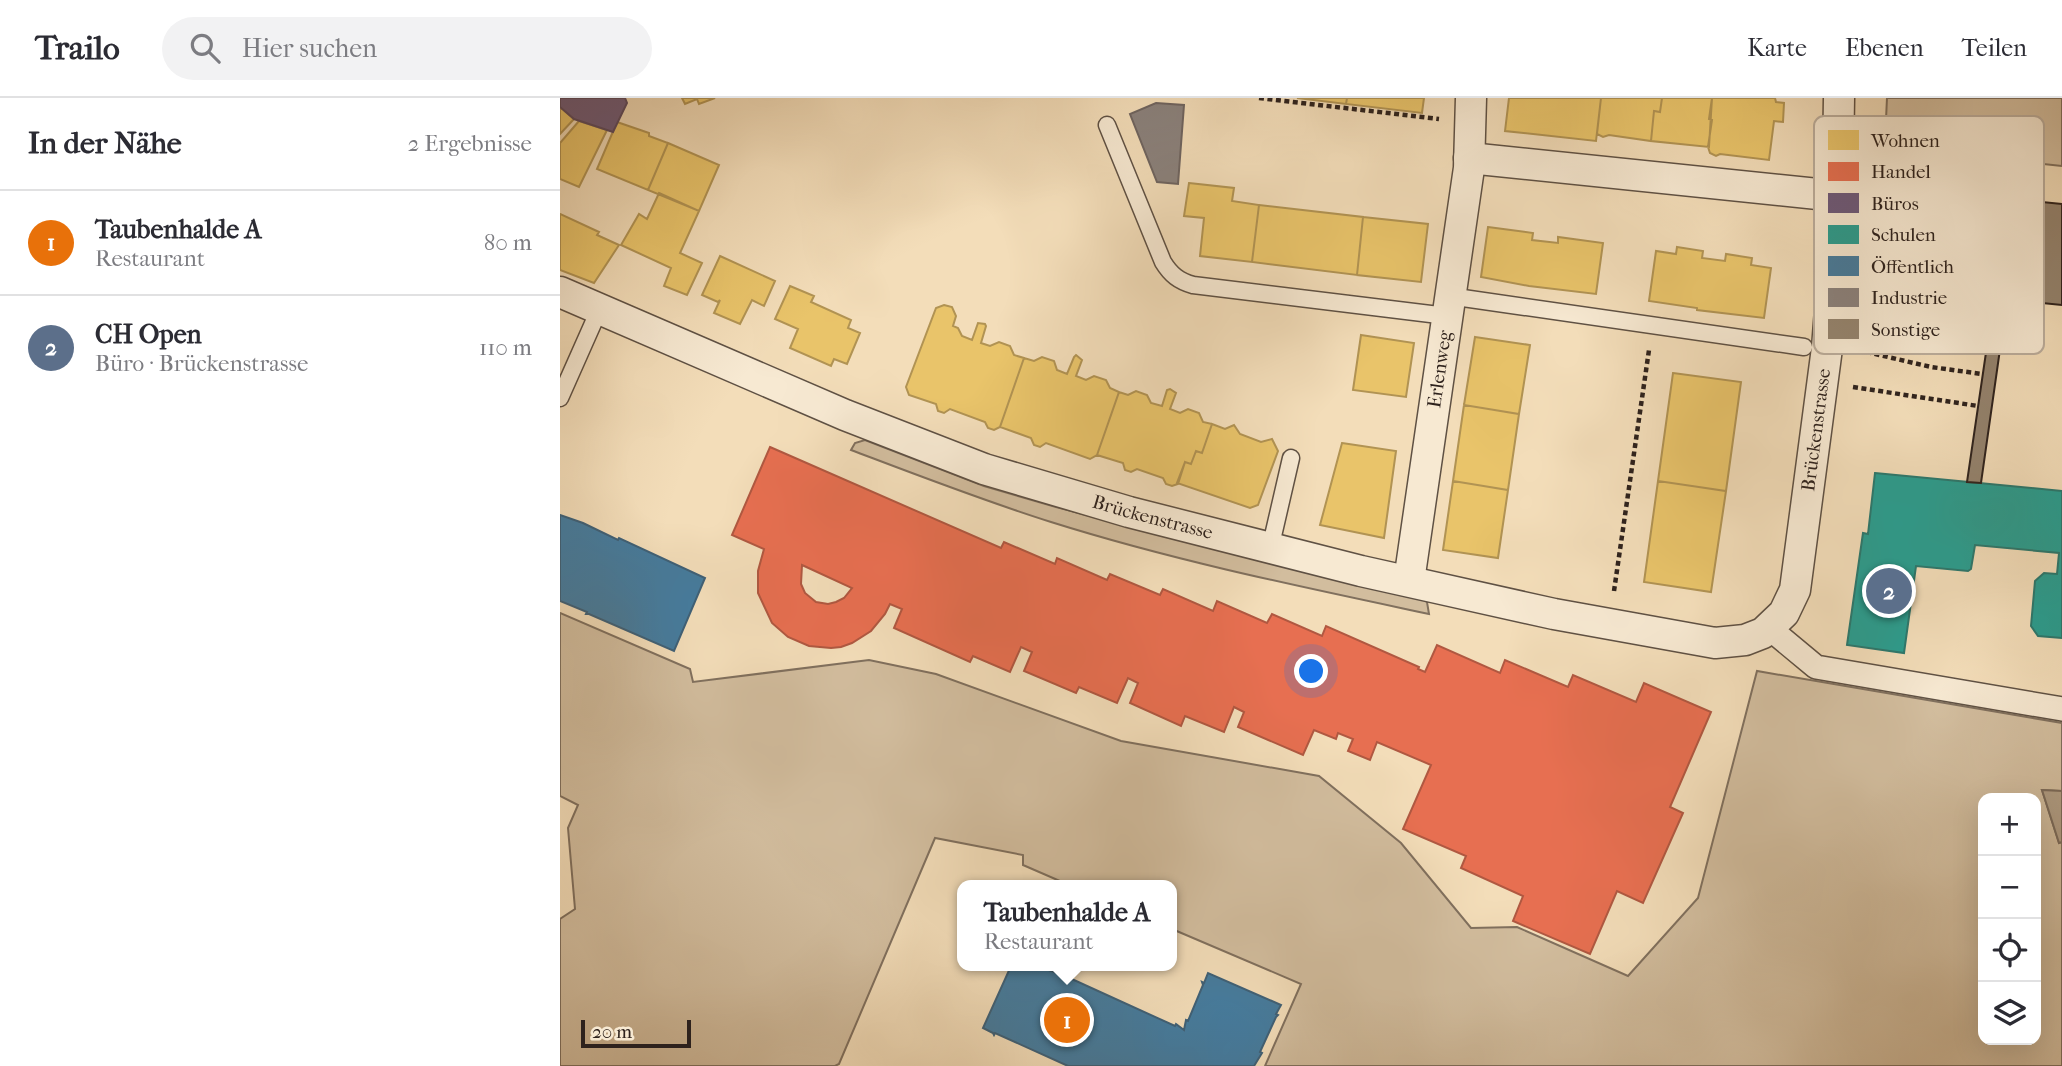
<!DOCTYPE html>
<html lang="de">
<meta charset="utf-8">
<style>
:root{--surface:#fff;--page:#f2f2f3;--text:#2b2b33;--muted:#7c7c81;--line:#e1e1e2;--accent:#7c3aed}
body{margin:0;font-family:"IM FELL French Canon",serif;background:var(--page);color:var(--text)}
.controls{position:absolute;right:21px;bottom:21px;display:grid;overflow:hidden;border-radius:14px;box-shadow:0 7px 28px #0002}
.controls button{width:63px;height:63px;display:grid;place-items:center;padding:0;border:0;border-bottom:2px solid var(--line);background:var(--surface);color:var(--text);font:35px sans-serif}
.scale{position:absolute;left:21px;bottom:18px;width:110px;box-sizing:border-box;padding-left:7px;border:4px solid #2e221d;border-top:0;font-size:19px;line-height:24px;white-space:nowrap;color:#2e221d;-webkit-text-stroke:5px #f7e9d2;paint-order:stroke}
.you{position:absolute;left:752px;top:574px;width:24px;height:24px;margin:-18px;border:5px solid #fff;border-radius:50%;background:#1a73e8;box-shadow:0 0 0 10px #1a73e833}
.badge{display:grid;place-items:center;width:46px;height:46px;border-radius:50%;background:var(--accent);color:#fff;font-size:23px;font-weight:700}
.pin{position:absolute;translate:-50% -50%;border:4px solid #fff;box-shadow:0 2px 7px #0006}
.popup{position:absolute;left:397px;top:782px;width:220px;height:91px;box-sizing:border-box;display:grid;place-content:center;border-radius:14px;background:var(--surface);filter:drop-shadow(0 2px 5px #0005);font-size:23px;white-space:nowrap;color:var(--muted)}
.popup b{font-size:26px;color:var(--text)}
.popup::after{content:'';position:absolute;left:50%;top:100%;margin-left:-14px;border:14px solid transparent;border-top-color:var(--surface)}
.list{margin:0;padding:0;list-style:none}
h2{display:flex;justify-content:space-between;align-items:center;height:91px;margin:0;padding:0 28px;font-size:30px}
h2 small{font-size:23px;font-weight:400;color:var(--muted)}
.list li{display:grid;grid-template-columns:46px 1fr auto;gap:21px;align-items:center;box-sizing:border-box;height:105px;padding:0 28px;border-top:2px solid var(--line)}
.list b{display:block;font-size:26px;white-space:nowrap}
.list p{margin:0;font-size:23px;white-space:nowrap;color:var(--muted)}
.list em{font-size:23px;font-style:normal;color:var(--muted)}
.icon{flex:none;width:38px;height:38px;fill:none;stroke:currentColor;stroke-width:2;stroke-linecap:round;stroke-linejoin:round}
.map{position:relative;flex:none;width:1502px;height:968px;overflow:hidden}
header{display:flex;align-items:center;gap:42px;box-sizing:border-box;height:98px;padding:0 35px;background:var(--surface);border-bottom:2px solid var(--line)}
header strong{font-size:33px}
nav{display:flex;gap:38px;margin-inline-start:auto;font-size:24px}
.search{width:490px;height:63px;background:var(--page);display:flex;align-items:center;gap:18px;box-sizing:border-box;padding:0 24px;border-radius:38px;color:var(--muted);font-size:26px}
main{display:flex}
aside{flex:1;background:var(--surface)}
.map>svg:first-child{display:block}
.green{fill:#d2bd9e;stroke:#80705e;stroke-width:2;fill-rule:evenodd}
.water{fill:#b09d84;stroke:#7c6c5b;stroke-width:2}
.homes{fill:#e9c46a;stroke:#b19353;stroke-width:2}
.shops{fill:#e76f51;stroke:#b05841;stroke-width:2;fill-rule:evenodd}
.offices{fill:#6d597a;stroke:#5a485e;stroke-width:2}
.schools{fill:#2a9d8f;stroke:#2b786d;stroke-width:2}
.public{fill:#457b9d;stroke:#3e6077;stroke-width:2}
.industry{fill:#8a817c;stroke:#6e6460;stroke-width:2}
.building{fill:#94836e;stroke:#2e221d;stroke-width:2}
.lines{fill:none;stroke-linecap:round;stroke-linejoin:round}
.service-casing{stroke:#5f5144;stroke-width:19}
.pedestrian-casing{stroke:#5f5144;stroke-width:26}
.minor-casing{stroke:#5f5144;stroke-width:33}
.path{stroke:#2e221d;stroke-width:4.5;stroke-dasharray:5 3.5;stroke-linecap:butt}
.service{stroke:#f7e9d2;stroke-width:16}
.pedestrian{stroke:#f7e9d2;stroke-width:23}
.minor{stroke:#f7e9d2;stroke-width:30}
.labels{text-anchor:middle;dominant-baseline:central;stroke-width:7;stroke-linejoin:round;paint-order:stroke}
.street-label{font-size:19px;fill:#2e221d;stroke:#f7e9d2}
.key{fill:#f7e9d2;stroke:#bbad9c;stroke-width:2}
.key-label{font-size:19px;fill:#2e221d}
</style>
<header>
<strong>Trailo</strong>
<div class="search"><svg class="icon" aria-label="search" viewBox="0 0 24 24"><circle cx="10" cy="10" r="6"/><path d="M15 15l6 6"/></svg>Hier suchen</div>
<nav><a>Karte</a><a>Ebenen</a><a>Teilen</a></nav>
</header>
<main>
<aside>
<h2>In der Nähe<small>2 Ergebnisse</small></h2>
<ul class="list">
<li><span class="badge" style="background:#e8710a">1</span><div><b>Taubenhalde A</b><p>Restaurant</p></div><em>80 m</em></li>
<li><span class="badge" style="background:#5c6f8a">2</span><div><b>CH Open</b><p>Büro · Brückenstrasse</p></div><em>110 m</em></li>
</ul>
</aside>
<div class="map">
<svg width="1502" height="968" viewBox="0 0 1502 968">
<rect width="100%" height="100%" fill="#f3ddb9"/>
<filter id="stains"><feTurbulence type="fractalNoise" baseFrequency=".00286" numOctaves="4"/><feColorMatrix values="0 0 0 0 .2 0 0 0 0 .09 0 0 0 0 .02 0 0 0 .5 -.17"/></filter>
<radialGradient id="worn" r=".72"><stop offset=".6" stop-color="#630" stop-opacity="0"/><stop offset="1" stop-color="#630" stop-opacity=".3"/></radialGradient>
<path class="green" d="M1327 0H1502V68L1474 65 1445 68 1434 86 1433 95 1323 86Z
M305 342 424 388 496 409 697 462 859 499 867 504 869 516C742 489 615 463 491 424 424 403 357 377 291 352L295 345Z
M0 515 130 571 133 584 309 562 376 576 561 643 759 678 841 745 911 830 957 829 1068 878 1138 800 1197 573 1502 625V693L1482 692 1499 745 1502 744V968H705L741 886 612 831V787H509L463 767V757L375 740 279 966 275 968H0V821L15 811 8 730 18 707 0 698ZM1423 700H1476V942H1423Z"/>
<path class="water" d="M1482 692 1502 693V744L1499 745Z"/>
<path class="homes" d="M122 0H155L139 6 137 1 125 6Z
M737 0H787L786 6Z
M787 0H864L862 15 786 6Z
M949 0H1041L1036 43 945 33Z
M1041 0H1102L1100 14 1094 13 1091 43 1049 37 1043 39 1037 36Z
M1102 0H1152L1149 49 1091 43 1094 13 1100 14Z
M1152 0H1215L1216 4 1224 5 1223 24 1214 23 1209 62 1160 56 1156 58 1150 55 1148 49 1152 22 1149 21Z
M0 9 14 21 0 36Z
M19 23 47 32 19 89 0 81V45Z
M57 24 89 35V38L108 45 88 92 37 71Z
M108 45 159 67 139 113 88 92Z
M629 85 674 90 672 103 699 107 692 164 640 158 644 120 624 118Z
M99 95 139 113 120 155 142 165 127 197 104 188 111 170 61 147 79 116 87 121Z
M699 107 803 119 797 177 692 164Z
M0 116 39 134 37 137 59 147 34 185 0 172Z
M803 119 868 126 861 184 797 177Z
M928 129 973 135 972 142 998 145V139L1043 145 1036 196 969 188 921 179Z
M1117 149 1143 153 1142 160 1165 163 1166 156 1192 160 1191 167 1211 170 1204 220 1137 212V210L1089 203 1096 153 1116 156Z
M160 158 215 183 204 208 192 202 180 226 154 215 160 202 158 204 142 197Z
M230 188 254 198 251 204 291 222 288 230 300 235 287 266 274 261 271 268 230 250 238 231 215 221Z
M384 207 392 209 396 218 393 228 398 230 402 238 412 242 418 225 425 226 426 228 421 245 430 248 439 244 450 248 454 257 464 260 440 329 434 332 428 330 425 324 390 311 384 315 378 313 376 306 349 297 346 289 376 210Z
M801 237 854 245 846 299 793 292Z
M915 239 970 247 959 316 904 307Z
M516 257 522 262 516 278 526 282 534 278 546 282 550 290 559 294 537 357 530 361 486 345 480 349 474 347 471 340 440 329 464 260 474 263 482 259 494 263 497 272 507 276 514 259Z
M1113 275 1181 284 1166 393 1098 383Z
M610 291 616 295 610 311 620 315 628 311 639 315 643 324 652 326 642 355 636 353 631 366 625 364 618 386 612 388 606 386 603 380 577 371 571 374 565 372 563 365 537 357 559 294 568 297 576 293 587 297 591 305 602 308 607 292Z
M904 307 959 316 948 392 893 383Z
M652 326 665 331 674 327 680 336 701 344 712 341 718 353 698 407 690 410 617 385 625 364 631 366 636 353 642 355Z
M782 345 836 353 824 440 760 427Z
M893 383 948 392 938 460 883 452Z
M1098 383 1166 393 1151 494 1084 484Z"/>
<path class="shops" d="M210 349 441 450 444 444 495 466 497 460 547 482 550 476 600 497 603 491 653 513 657 503 707 525 712 516 762 538 766 528 859 569 858 571 865 574 877 547 940 575 945 562 1008 589 1013 577 1076 604 1084 585 1151 614 1110 709 1123 715 1083 805 1057 793 1030 856 953 823 963 798 901 770 906 758 843 731 871 667 817 644 810 662 788 653 793 641 778 635 776 641 754 632 743 657 678 629 684 614 674 609 664 634 625 618 621 628 570 605 578 585 568 580 557 605 519 589 516 595 464 573 472 554 461 549 450 574 413 558 410 564 334 530 342 511 330 506 325 516 311 533 292 545 281 549 271 550 249 548 228 539 212 525 198 495V473L204 451 172 437ZM242 467 292 490 284 500 276 504 268 506 256 504 245 495 241 486Z"/>
<path class="offices" d="M0 0H65L67 5 53 34 14 21 0 9Z"/>
<path class="schools" d="M1315 375 1502 393V540L1478 538 1471 528 1475 483 1484 475 1497 476 1499 455 1415 447 1411 471 1408 473 1356 468 1344 555 1287 547 1303 435 1308 436Z"/>
<path class="public" d="M0 417 23 425 58 442 59 440 145 480 114 553 29 516H26L27 514 0 503Z
M451 868H477L503 877 615 928 616 926 624 932 626 922 628 923 643 887 642 884 644 885 648 875 721 907 716 916 718 917 716 919 700 954 702 955 694 968H508L435 935 434 937 433 935 423 930Z"/>
<path class="industry" d="M596 5 624 7 618 86 597 84 570 16Z"/>
<path class="building" d="M1348 90 1502 106V207L1338 191Z
M1434 200 1447 202 1421 385 1407 384Z"/>
<g class="lines">
<g class="service-casing">
<path id="service" d="M547 27 603 164C611 177 619 183 633 187L887 218
M889 198 1244 249
M0 300 39 212
M710 451 731 360"/>
</g>
<g class="pedestrian-casing">
<path id="pedestrian" d="M1209 530 1256 569 1502 611"/>
</g>
<g class="minor-casing">
<g id="minor">
<path d="M909 60 1277 98"/>
<path id="s1" d="M0 194 285 317 424 371 569 414 801 473 994 516 1155 545 1185 542 1203 535 1224 515 1235 492 1267 250 1277 123 1279 0"/>
<path id="s2" d="M849 483 909 70 911 0"/>
</g>
</g>
<path class="path" d="M699 0 879 21
M1298 252 1371 269 1422 276
M1293 289 1418 308
M1054 493 1089 252"/>
<use href="#service" class="service"/>
<use href="#pedestrian" class="pedestrian"/>
<use href="#minor" class="minor"/>
</g>
<g class="labels">
<g class="street-label">
<text stroke="none"><textPath href="#s2" startOffset="214">Erlenweg</textPath></text>
<text stroke="none"><textPath href="#s1" startOffset="1477">Brückenstrasse</textPath></text>
<text stroke="none"><textPath href="#s1" startOffset="635">Brückenstrasse</textPath></text>
</g>
</g>
<rect x="1254" y="18" width="230" height="238" rx="10" class="key"/>
<rect x="1268" y="32" width="31" height="20" fill="#e9c46a"/>
<rect x="1268" y="64" width="31" height="19" fill="#e76f51"/>
<rect x="1268" y="95" width="31" height="20" fill="#6d597a"/>
<rect x="1268" y="127" width="31" height="19" fill="#2a9d8f"/>
<rect x="1268" y="158" width="31" height="20" fill="#457b9d"/>
<rect x="1268" y="190" width="31" height="19" fill="#8a817c"/>
<rect x="1268" y="221" width="31" height="20" fill="#94836e"/>
<g class="key-label">
<text x="1311" y="49">Wohnen</text>
<text x="1311" y="80">Handel</text>
<text x="1311" y="112">Büros</text>
<text x="1311" y="143">Schulen</text>
<text x="1311" y="175">Öffentlich</text>
<text x="1311" y="206">Industrie</text>
<text x="1311" y="238">Sonstige</text>
</g>
<rect width="100%" height="100%" filter="url(#stains)"/>
<rect width="100%" height="100%" fill="url(#worn)"/>
</svg>
<div class="controls">
<button>+</button>
<button>−</button>
<button><svg class="icon" aria-label="locate" viewBox="0 0 24 24"><circle cx="12" cy="12" r="6"/><path d="M12 2v4M12 18v4M2 12h4M18 12h4"/></svg></button>
<button><svg class="icon" aria-label="layers" viewBox="0 0 24 24"><path d="M12 4l9 5-9 5-9-5zM3 14l9 5 9-5"/></svg></button>
</div>
<div class="scale">20 m</div>
<div class="you"></div>
<div class="pin badge" style="left:507px;top:922px;background:#e8710a">1</div>
<div class="popup"><b>Taubenhalde A</b>Restaurant</div>
<div class="pin badge" style="left:1329px;top:493px;background:#5c6f8a">2</div>
</div>
</main>
